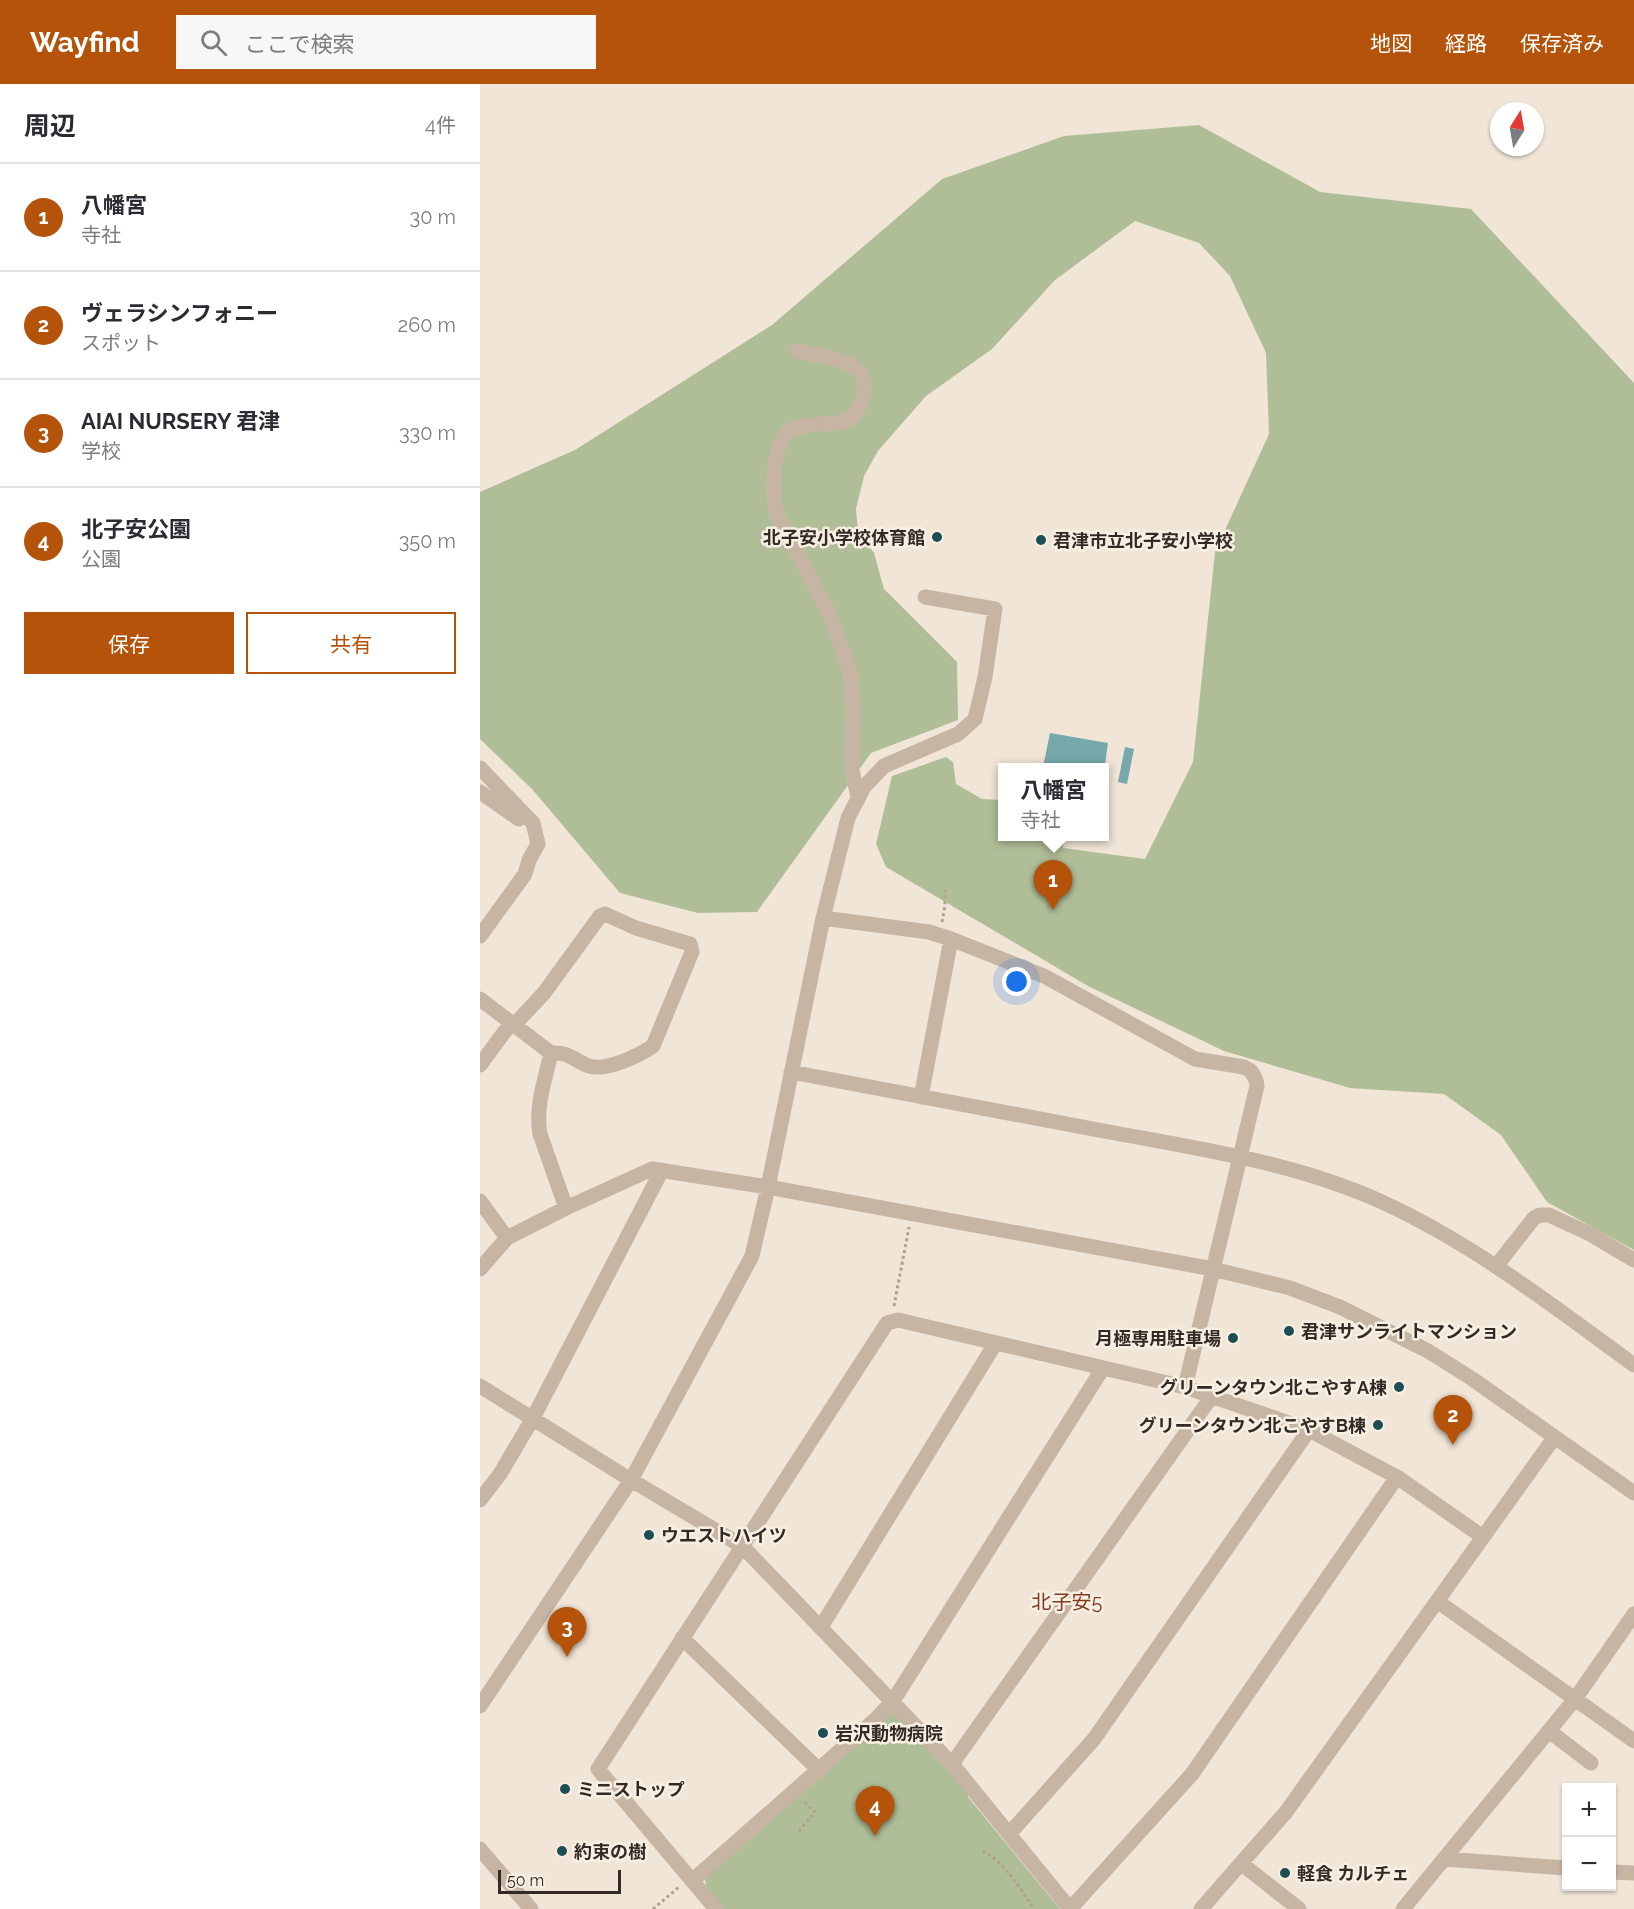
<!DOCTYPE html>
<html lang="ja">
<meta charset="utf-8">
<style>
:root{--surface:#fff;--page:#f7f7f7;--text:#2b2b33;--muted:#7c7c81;--line:#e1e1e2;--accent:#b45309}
body{margin:0;font-family:Raleway,"Noto Sans JP",sans-serif;background:var(--page);color:var(--text)}
.controls{position:absolute;right:18px;bottom:18px;display:grid;overflow:hidden;border-radius:0px;box-shadow:0 2px 4px #0004}
.controls button{width:54px;height:54px;display:grid;place-items:center;padding:0;border:0;border-bottom:2px solid var(--line);background:var(--surface);color:var(--text);font:30px sans-serif}
.compass{position:absolute;left:1010px;top:18px;width:54px;height:54px;border-radius:50%;background:var(--surface);box-shadow:0 2px 4px #0004;rotate:11deg}
.scale{position:absolute;left:18px;bottom:15px;width:123px;box-sizing:border-box;padding-left:6px;border:3px solid #332a25;border-top:0;font-size:16px;line-height:21px;white-space:nowrap;color:#332a25;-webkit-text-stroke:4px #f8efe3;paint-order:stroke}
.you{position:absolute;left:537px;top:898px;width:21px;height:21px;margin:-15px;border:4px solid #fff;border-radius:50%;background:#1a73e8;box-shadow:0 0 0 9px #1a73e833}
.badge{display:grid;place-items:center;width:39px;height:39px;border-radius:50%;background:var(--accent);color:#fff;font-size:20px;font-weight:700}
.pin{position:absolute;translate:-50% -50px;filter:drop-shadow(0 2px 3px #0008)}
.pin::after{content:'';position:absolute;top:32px;width:21px;height:18px;background:inherit;clip-path:polygon(0 0,100% 0,50% 100%)}
.popup{position:absolute;left:518px;top:679px;width:111px;height:78px;box-sizing:border-box;display:grid;place-content:center;border-radius:0px;background:var(--surface);filter:drop-shadow(0 2px 4px #0005);font-size:20px;white-space:nowrap;color:var(--muted)}
.popup b{font-size:22px;color:var(--text)}
.popup::after{content:'';position:absolute;left:50%;top:100%;margin-left:-12px;border:12px solid transparent;border-top-color:var(--surface)}
.list{margin:0;padding:0;list-style:none}
h2{display:flex;justify-content:space-between;align-items:center;height:78px;margin:0;padding:0 24px;font-size:26px}
h2 small{font-size:20px;font-weight:400;color:var(--muted)}
.list li{display:grid;grid-template-columns:39px 1fr auto;gap:18px;align-items:center;box-sizing:border-box;height:108px;padding:0 24px;border-top:2px solid var(--line)}
.list b{display:block;font-size:22px;white-space:nowrap}
.list p{margin:0;font-size:20px;white-space:nowrap;color:var(--muted)}
.list em{font-size:20px;font-style:normal;color:var(--muted)}
.actions{display:flex;gap:12px;padding:18px 24px}
.actions a{flex:1;padding:14px 0;border:2px solid var(--accent);border-radius:0px;text-align:center;font-size:21px;color:var(--accent)}
.actions .main{background:var(--accent);color:#fff}
.icon{flex:none;width:33px;height:33px;fill:none;stroke:currentColor;stroke-width:2;stroke-linecap:round;stroke-linejoin:round}
.map{position:relative;flex:none;width:1154px;height:1825px;overflow:hidden}
header{display:flex;align-items:center;gap:36px;box-sizing:border-box;height:84px;padding:0 30px;background:var(--accent);color:#fff}
header strong{font-size:28px}
nav{display:flex;gap:33px;margin-inline-start:auto;font-size:21px}
.search{width:420px;height:54px;background:var(--page);display:flex;align-items:center;gap:15px;box-sizing:border-box;padding:0 21px;border-radius:0px;color:var(--muted);font-size:22px}
main{display:flex}
aside{flex:1;background:var(--surface)}
.map>svg:first-child{display:block}
.green{fill:#b0be98}
.water{fill:#77a8ac}
.lines{fill:none;stroke-linecap:round;stroke-linejoin:round}
.path{stroke:#b39f8e;stroke-width:3;stroke-dasharray:3 3;stroke-linecap:butt}
.minor{stroke:#c7b5a4;stroke-width:15}
.poi-dot{fill:#1c4e53;stroke:#f8efe3;stroke-width:2}
.labels{text-anchor:middle;dominant-baseline:central;stroke-width:5;stroke-linejoin:round;paint-order:stroke}
.poi-label{font-size:18px;font-weight:bold;fill:#332a25;stroke:#f8efe3;text-anchor:start}
.neighbourhood-label{font-size:20px;fill:#7f3a21;stroke:#f8efe3}
</style>
<header>
<strong>Wayfind</strong>
<div class="search"><svg class="icon" aria-label="search" viewBox="0 0 24 24"><circle cx="10" cy="10" r="6"/><path d="M15 15l6 6"/></svg>ここで検索</div>
<nav><a>地図</a><a>経路</a><a>保存済み</a></nav>
</header>
<main>
<aside>
<h2>周辺<small>4件</small></h2>
<ul class="list">
<li><span class="badge">1</span><div><b>八幡宮</b><p>寺社</p></div><em>30 m</em></li>
<li><span class="badge">2</span><div><b>ヴェラシンフォニー</b><p>スポット</p></div><em>260 m</em></li>
<li><span class="badge">3</span><div><b>AIAI NURSERY 君津</b><p>学校</p></div><em>330 m</em></li>
<li><span class="badge">4</span><div><b>北子安公園</b><p>公園</p></div><em>350 m</em></li>
</ul>
<div class="actions"><a class="main">保存</a><a>共有</a></div>
</aside>
<div class="map">
<svg width="1154" height="1825" viewBox="0 0 1154 1825">
<rect width="100%" height="100%" fill="#f0e5d7"/>
<path class="green" d="M719 41 840 108 991 125 1154 299V1166L1067 1118 1021 1051 964 1010 870 1004 744 967 608 902 406 783 396 760 412 692 466 673 473 678 476 700 502 715 522 716V752L584 753 583 764 665 775 713 678 735 468 789 350 786 269 750 192 719 159 655 137 575 196 512 265 446 312 398 367 384 392 376 425 378 448 394 469 404 505 477 578 478 636 391 669 277 828 218 829 140 809 52 705 0 655V408L95 366 292 241 462 95 584 52Z
M412 1628 419 1629 489 1706 488 1713 580 1825H243L226 1805 225 1793Z"/>
<path class="water" d="M570 649 628 659 624 687V684L563 683Z
M645 663 654 665 647 700 638 698Z"/>
<g class="lines">
<path class="path" d="M462 838 465 822V806
M414 1222 429 1143
M319 1747 335 1728 323 1717
M503 1767C526 1780 539 1803 554 1825
M173 1825 199 1803"/>
<path class="minor" d="M317 267C343 273 394 274 383 313 380 324 374 333 364 338 351 340 322 340 312 345 290 358 292 411 297 431L350 531 370 587 373 627 372 686 378 713
M0 684 53 739 58 760 49 776 45 790 0 852
M0 708 39 735
M343 834 449 848 471 855 564 892 715 975 764 983 771 987 776 996 777 1002 705 1303
M0 915 71 969C89 968 91 974 106 981 124 989 158 972 173 962L212 868 210 860 156 844 125 830 120 832 64 909 34 941
M71 969C65 996 55 1023 60 1050L86 1124
M0 981 31 939
M311 988C417 1009 523 1029 629 1048 721 1065 816 1079 902 1118 994 1160 1073 1222 1154 1281
M441 1013 471 855
M0 1117 27 1154
M1017 1181 1054 1134 1060 1131H1069L1110 1150 1154 1176
M0 1185 27 1154 86 1124 172 1085 288 1103 733 1185 810 1204 860 1223 948 1267 991 1294 1154 1409
M0 1302 151 1396 262 1462 472 1680 590 1825
M0 1416 20 1390 53 1334 182 1086
M957 1517 1154 1657
M341 1543 515 1260
M202 1554 339 1686
M0 1622 151 1396 272 1172 288 1103 343 834 368 734 384 703 404 682 478 650 495 635 505 593 515 525 445 513
M1069 1647 1111 1679
M472 1680 732 1312
M529 1750 614 1655 829 1346
M0 1765 51 1825
M964 1775 1086 1784
M762 1780 819 1825
M1132 1788 1154 1789
M212 1797 396 1635 413 1617 623 1284
M236 1825 118 1685 407 1239 418 1236 705 1303 829 1346 917 1393 1003 1453
M590 1825 712 1690 917 1393
M721 1825 806 1728 1074 1354
M923 1825 1095 1615 1154 1530"/>
</g>
<g class="poi-dot">
<circle cx="457" cy="453" r="6"/>
<circle cx="561" cy="456" r="6"/>
<circle cx="809" cy="1247" r="6"/>
<circle cx="753" cy="1254" r="6"/>
<circle cx="919" cy="1303" r="6"/>
<circle cx="898" cy="1341" r="6"/>
<circle cx="169" cy="1451" r="6"/>
<circle cx="343" cy="1649" r="6"/>
<circle cx="85" cy="1705" r="6"/>
<circle cx="82" cy="1767" r="6"/>
<circle cx="805" cy="1789" r="6"/>
</g>
<g class="labels">
<g class="poi-label">
<text x="445" y="453" text-anchor="end">北子安小学校体育館</text>
<text x="573" y="456">君津市立北子安小学校</text>
<text x="821" y="1247">君津サンライトマンション</text>
<text x="741" y="1254" text-anchor="end">月極専用駐車場</text>
<text x="907" y="1303" text-anchor="end">グリーンタウン北こやすA棟</text>
<text x="886" y="1341" text-anchor="end">グリーンタウン北こやすB棟</text>
<text x="181" y="1451">ウエストハイツ</text>
<text x="355" y="1649">岩沢動物病院</text>
<text x="97" y="1705">ミニストップ</text>
<text x="94" y="1767">約束の樹</text>
<text x="817" y="1789">軽食 カルチェ</text>
</g>
<g class="neighbourhood-label">
<text x="587" y="1518">北子安5</text>
</g>
</g>
</svg>
<div class="controls">
<button>+</button>
<button>−</button>
</div>
<svg class="compass" viewBox="-18 -18 36 36"><path d="M0-13l5 13h-10z" fill="#e53935"/><path d="M0 13l5-13h-10z" fill="#7c7c81"/></svg>
<div class="scale">50 m</div>
<div class="you"></div>
<div class="pin badge" style="left:573px;top:826px">1</div>
<div class="popup"><b>八幡宮</b>寺社</div>
<div class="pin badge" style="left:973px;top:1361px">2</div>
<div class="pin badge" style="left:87px;top:1573px">3</div>
<div class="pin badge" style="left:395px;top:1752px">4</div>
</div>
</main>
